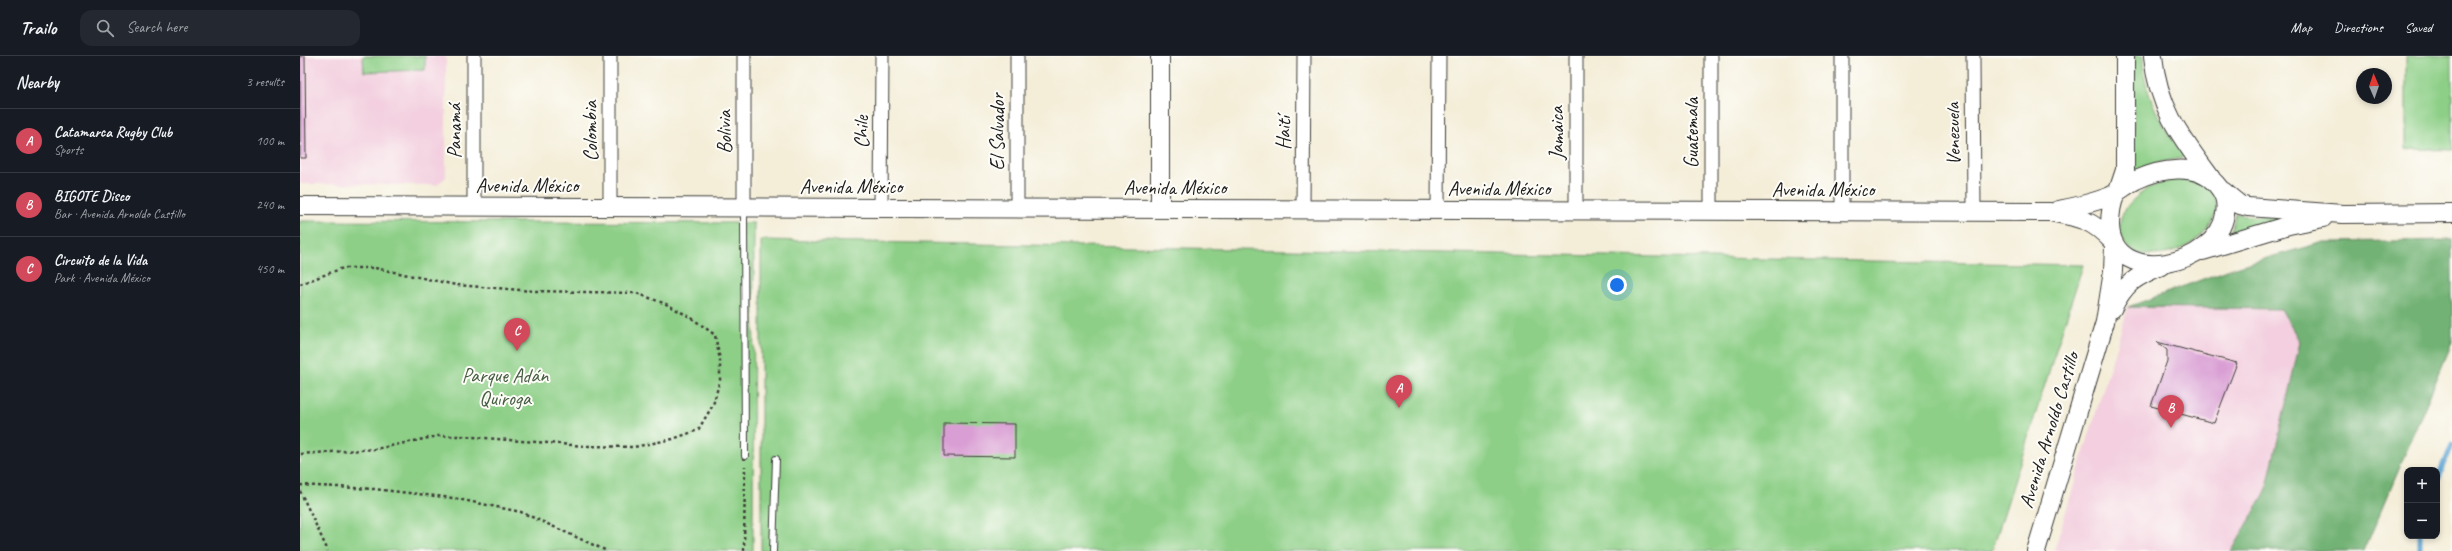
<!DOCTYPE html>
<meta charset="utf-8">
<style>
:root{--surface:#171b24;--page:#242831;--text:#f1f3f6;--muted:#9ea1a6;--line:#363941;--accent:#d1495b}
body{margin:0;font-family:Caveat,sans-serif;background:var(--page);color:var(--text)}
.controls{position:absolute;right:12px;bottom:12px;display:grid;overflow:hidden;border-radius:8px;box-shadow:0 2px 6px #0003}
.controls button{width:36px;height:36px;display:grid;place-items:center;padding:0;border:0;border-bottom:1px solid var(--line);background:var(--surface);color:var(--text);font:20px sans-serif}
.compass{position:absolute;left:2056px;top:12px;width:36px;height:36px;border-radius:50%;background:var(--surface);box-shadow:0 2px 6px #0003;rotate:358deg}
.you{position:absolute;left:1317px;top:229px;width:14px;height:14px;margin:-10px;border:3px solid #fff;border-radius:50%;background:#1a73e8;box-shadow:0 0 0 6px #1a73e833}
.badge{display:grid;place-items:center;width:26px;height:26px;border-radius:50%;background:var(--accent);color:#fff;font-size:13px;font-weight:700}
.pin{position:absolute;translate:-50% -33px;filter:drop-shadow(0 1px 2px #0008)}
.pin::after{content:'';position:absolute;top:21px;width:14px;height:12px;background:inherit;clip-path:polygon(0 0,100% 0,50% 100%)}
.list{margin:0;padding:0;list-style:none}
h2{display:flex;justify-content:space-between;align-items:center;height:52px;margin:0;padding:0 16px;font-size:17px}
h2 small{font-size:13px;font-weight:400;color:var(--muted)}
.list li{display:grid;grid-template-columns:26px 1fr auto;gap:12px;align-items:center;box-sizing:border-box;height:64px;padding:0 16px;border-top:1px solid var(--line)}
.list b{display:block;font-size:15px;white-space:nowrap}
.list p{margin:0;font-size:13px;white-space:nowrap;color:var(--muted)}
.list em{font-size:13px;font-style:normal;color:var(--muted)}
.icon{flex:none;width:22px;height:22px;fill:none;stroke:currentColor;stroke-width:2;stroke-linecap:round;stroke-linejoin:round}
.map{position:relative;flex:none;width:2152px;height:495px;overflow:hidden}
header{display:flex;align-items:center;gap:24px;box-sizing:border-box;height:56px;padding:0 20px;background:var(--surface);border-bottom:1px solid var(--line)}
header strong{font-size:19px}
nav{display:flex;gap:22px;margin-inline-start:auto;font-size:14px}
.search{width:280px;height:36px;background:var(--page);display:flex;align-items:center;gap:10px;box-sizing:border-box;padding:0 14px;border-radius:12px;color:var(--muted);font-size:15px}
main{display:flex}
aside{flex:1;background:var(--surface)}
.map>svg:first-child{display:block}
.built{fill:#f3cfdf}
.green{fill:#8dcf87;stroke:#547652}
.forest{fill:#72b274;stroke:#476748}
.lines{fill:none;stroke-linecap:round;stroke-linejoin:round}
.stream{stroke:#5ba3d2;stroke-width:5}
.building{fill:#d99ed4}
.lane-casing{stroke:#3c3c38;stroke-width:8}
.street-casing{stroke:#3c3c38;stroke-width:15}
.secondary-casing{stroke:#3c3c38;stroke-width:20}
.path{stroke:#3c3c38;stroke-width:2.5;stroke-dasharray:3 3;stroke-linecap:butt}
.lane{stroke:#fff;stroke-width:6}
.street{stroke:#fff;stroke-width:13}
.secondary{stroke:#fff;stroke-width:18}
.labels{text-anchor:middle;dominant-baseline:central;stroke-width:4;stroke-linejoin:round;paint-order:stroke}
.street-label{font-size:20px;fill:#1c1c1c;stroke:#fdfcf7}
.park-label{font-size:20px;fill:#445b41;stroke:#fdfcf7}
</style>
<header>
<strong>Trailo</strong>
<div class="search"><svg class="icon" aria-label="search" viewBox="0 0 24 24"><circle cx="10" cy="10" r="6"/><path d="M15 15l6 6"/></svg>Search here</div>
<nav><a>Map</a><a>Directions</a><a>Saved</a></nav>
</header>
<main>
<aside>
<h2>Nearby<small>3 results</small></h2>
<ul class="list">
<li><span class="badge">A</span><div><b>Catamarca Rugby Club</b><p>Sports</p></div><em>100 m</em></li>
<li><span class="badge">B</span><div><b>BIGOTE Disco</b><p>Bar · Avenida Arnoldo Castillo</p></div><em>240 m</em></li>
<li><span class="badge">C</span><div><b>Circuito de la Vida</b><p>Park · Avenida México</p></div><em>450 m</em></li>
</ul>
</aside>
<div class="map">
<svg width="2152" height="495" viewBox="0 0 2152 495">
<rect width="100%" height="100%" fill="#fdfcf7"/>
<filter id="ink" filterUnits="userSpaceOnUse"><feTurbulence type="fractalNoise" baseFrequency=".025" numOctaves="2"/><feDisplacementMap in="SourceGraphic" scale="8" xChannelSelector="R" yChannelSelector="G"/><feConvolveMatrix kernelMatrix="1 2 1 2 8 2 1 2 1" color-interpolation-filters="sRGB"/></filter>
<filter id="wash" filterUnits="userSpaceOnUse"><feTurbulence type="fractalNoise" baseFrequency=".012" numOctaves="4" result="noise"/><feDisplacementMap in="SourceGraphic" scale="16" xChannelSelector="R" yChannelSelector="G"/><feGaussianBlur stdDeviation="0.9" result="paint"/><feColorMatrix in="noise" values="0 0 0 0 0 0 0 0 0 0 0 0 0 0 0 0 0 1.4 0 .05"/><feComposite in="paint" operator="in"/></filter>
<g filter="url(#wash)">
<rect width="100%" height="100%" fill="#f4eed9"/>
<path class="built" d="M0 0H146V121L137 129 0 128Z
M1828 251 1981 253 2000 286 1966 435 1932 495H1754Z"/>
<path class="green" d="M63 0H125V14L64 16Z
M1834 0H1843C1842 35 1862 71 1883 98L1882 102 1848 109 1835 117 1833 114Z
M2106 0H2152V94L2106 93Z
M1883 123C1950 132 1905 202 1849 199 1815 197 1811 163 1834 143 1848 130 1865 125 1883 123Z
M1936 157 1950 160 2006 159 1930 178Z
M0 165 454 167 453 495H0Z
M461 184 1783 209 1692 495H461Z"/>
<path class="forest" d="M2152 184V287L2064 495H1932L1966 435 2000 286 1981 253 1828 251 1938 210 2024 186Z"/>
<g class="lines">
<path class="stream" d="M2137 426 2152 389
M2120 495V480"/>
</g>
<g id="blocks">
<path class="building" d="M0 0H5L6 102H0Z
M1857 286 1937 307 1914 367 1851 350 1867 305V294Z
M644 367 715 368V401L644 400Z"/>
</g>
</g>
<g filter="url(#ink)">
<use href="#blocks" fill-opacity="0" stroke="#3c3c38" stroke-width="1"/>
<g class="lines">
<g class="lane-casing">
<path id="lane" d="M444 153 445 400
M473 495 476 403"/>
</g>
<g class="street-casing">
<path id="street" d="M1673 0 1674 156
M174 151V0
M310 151V0
M444 151V0
M581 152 582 0
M717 152V0
M1003 153 1004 0
M1138 154 1139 0
M1276 154V0
M1411 155V0
M1542 155V0"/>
</g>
<g class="secondary-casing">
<path id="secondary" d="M1853 0C1858 52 1881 81 1911 122
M1818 135 1825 114V0
M1923 135 1940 149 1948 151 2043 158 2152 157
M0 150 1750 156C1777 161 1792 163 1812 185
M860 153V0
M1758 154C1775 151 1792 147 1808 141 1818 137 1826 129 1836 124 1860 113 1896 106 1916 128 1924 137 1927 145 1925 158 1918 210 1813 233 1810 170 1810 159 1811 148 1816 138
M1903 195 1989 169 2023 162
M1812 253C1825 227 1835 221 1861 210
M1736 495 1805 266 1813 215 1814 190"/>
</g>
<path class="path" d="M0 228 43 212H75L156 229 234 235 336 237 366 248 390 261 415 279 420 304V324L413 349 398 374 373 383 334 391 285 390 160 380H138L76 393 0 398
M0 429 74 433 153 442 221 456 307 495
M0 435 28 495
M444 495 445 410"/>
<use href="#lane" class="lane"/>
<use href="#street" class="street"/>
<use href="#secondary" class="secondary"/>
</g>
</g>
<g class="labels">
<g class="street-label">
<text transform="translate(154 75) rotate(-90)">Panamá</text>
<text transform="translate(290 75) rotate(-90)">Colombia</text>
<text transform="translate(424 76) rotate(-90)">Bolivia</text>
<text transform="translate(561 76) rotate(-90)">Chile</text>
<text transform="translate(697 76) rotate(-90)">El Salvador</text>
<text transform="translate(983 77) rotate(-90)">Haití</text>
<text transform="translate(1256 77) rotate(-90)">Jamaica</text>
<text transform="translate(1391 77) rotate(-90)">Guatemala</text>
<text transform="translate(1653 78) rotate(-91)">Venezuela</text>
<text x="227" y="129">Avenida México</text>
<text x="551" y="130">Avenida México</text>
<text x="875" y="131">Avenida México</text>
<text x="1199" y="132">Avenida México</text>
<text x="1523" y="133">Avenida México</text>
<text transform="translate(1749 374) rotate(-73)">Avenida Arnoldo Castillo</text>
</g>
<g class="park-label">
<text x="205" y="319">Parque Adán<tspan x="205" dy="23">Quiroga</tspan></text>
</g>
</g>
</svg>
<div class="controls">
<button>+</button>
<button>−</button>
</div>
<svg class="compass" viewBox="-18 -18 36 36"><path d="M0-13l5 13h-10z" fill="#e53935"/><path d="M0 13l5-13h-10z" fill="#9ea1a6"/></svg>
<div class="you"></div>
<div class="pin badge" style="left:1099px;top:352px">A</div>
<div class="pin badge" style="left:1871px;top:372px">B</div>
<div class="pin badge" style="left:217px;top:295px">C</div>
</div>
</main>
